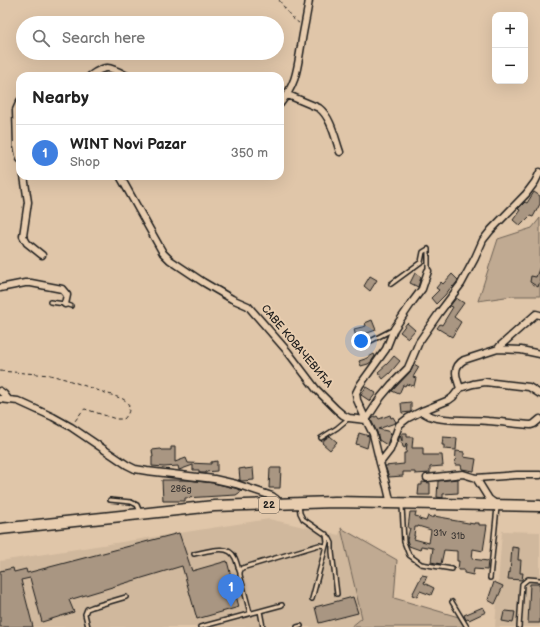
<!DOCTYPE html>
<meta charset="utf-8">
<style>
:root{--surface:#fff;--page:#f6f6f6;--text:#222;--muted:#767676;--line:#e0e0e0;--accent:#7c3aed}
body{margin:0;font-family:"Balsamiq Sans",sans-serif;background:var(--page);color:var(--text)}
.controls{position:absolute;right:12px;top:12px;display:grid;overflow:hidden;border-radius:8px;box-shadow:0 4px 16px #0002}
.controls button{width:36px;height:36px;display:grid;place-items:center;padding:0;border:0;border-bottom:1px solid var(--line);background:var(--surface);color:var(--text);font:20px sans-serif}
.you{position:absolute;left:361px;top:341px;width:14px;height:14px;margin:-10px;border:3px solid #fff;border-radius:50%;background:#1a73e8;box-shadow:0 0 0 6px #1a73e833}
.badge{display:grid;place-items:center;width:26px;height:26px;border-radius:50%;background:var(--accent);color:#fff;font-size:13px;font-weight:700}
.pin{position:absolute;translate:-50% -33px;filter:drop-shadow(0 1px 2px #0008)}
.pin::after{content:'';position:absolute;top:21px;width:14px;height:12px;background:inherit;clip-path:polygon(0 0,100% 0,50% 100%)}
.list{margin:0;padding:0;list-style:none}
h2{display:flex;justify-content:space-between;align-items:center;height:52px;margin:0;padding:0 16px;font-size:17px}
h2 small{font-size:13px;font-weight:400;color:var(--muted)}
.list li{display:grid;grid-template-columns:26px 1fr auto;gap:12px;align-items:center;box-sizing:border-box;height:56px;padding:0 16px;border-top:1px solid var(--line)}
.list b{display:block;font-size:15px;white-space:nowrap}
.list p{margin:0;font-size:13px;white-space:nowrap;color:var(--muted)}
.list em{font-size:13px;font-style:normal;color:var(--muted)}
.icon{flex:none;width:22px;height:22px;fill:none;stroke:currentColor;stroke-width:2;stroke-linecap:round;stroke-linejoin:round}
.map{position:relative;flex:none;width:540px;height:627px;overflow:hidden}
.search{position:absolute;background:var(--surface);box-shadow:0 4px 16px #0002;left:16px;top:16px;width:268px;height:44px;display:flex;align-items:center;gap:10px;box-sizing:border-box;padding:0 14px;border-radius:22px;color:var(--muted);font-size:15px}
.panel{position:absolute;background:var(--surface);box-shadow:0 4px 16px #0002;left:16px;top:72px;width:268px;height:108px;border-radius:12px}
.map>svg:first-child{display:block}
.built{fill:#d0b89d}
.green{fill:#c0aa92;stroke:#6e6357}
.building{fill:#a99682;stroke:#1c1c1c;fill-rule:evenodd}
.lines{fill:none;stroke-linecap:round;stroke-linejoin:round}
.service-casing{stroke:#1c1c1c;stroke-width:6}
.minor-casing{stroke:#1c1c1c;stroke-width:9}
.primary-casing{stroke:#1c1c1c;stroke-width:13}
.path{stroke:#1c1c1c;stroke-width:1;stroke-dasharray:4 3;stroke-linecap:butt}
.service{stroke:#e8cdaf;stroke-width:3}
.minor{stroke:#e8cdaf;stroke-width:6}
.primary{stroke:#e8cdaf;stroke-width:10}
.labels{text-anchor:middle;dominant-baseline:central;stroke-width:4;stroke-linejoin:round;paint-order:stroke}
.number-label{font-size:9px;fill:#3f3a36}
.shield{fill:#e8cdaf;stroke:#595148;stroke-width:1}
.shield-label{font-size:10px;font-weight:bold;fill:#1c1c1c}
.street-label{font-size:11px;fill:#1c1c1c;stroke:#e8cdaf}
</style>
<div class="map">
<svg width="540" height="627" viewBox="0 0 540 627">
<rect width="100%" height="100%" fill="#e0c6a9"/>
<filter id="ink" filterUnits="userSpaceOnUse"><feTurbulence type="fractalNoise" baseFrequency=".025" numOctaves="2"/><feDisplacementMap in="SourceGraphic" scale="8" xChannelSelector="R" yChannelSelector="G"/><feConvolveMatrix kernelMatrix="1 2 1 2 8 2 1 2 1" color-interpolation-filters="sRGB"/></filter>
<g filter="url(#ink)">
<path class="built" d="M269 519 339 535 341 528 362 619 351 627H0V561Z
M502 531 540 532V627H495Z"/>
<path class="green" d="M540 218V296H512L478 301 498 239 532 228Z
M341 528 397 560 394 598 462 618 467 627H351L362 618Z"/>
<path class="building" d="M534 192 540 196V204L533 217 530 216 520 226 513 220 520 210 518 209 525 202 527 203Z
M540 266V280L538 287 530 282 531 276 536 277Z
M415 273 421 277 418 287 410 283Z
M452 274 458 280 457 282 453 287 452 286 445 295 436 304 431 298 439 290 436 288 441 282 443 284Z
M370 276 377 280 370 291 364 286Z
M456 298 464 303 454 317 461 322 452 337 437 328 440 324 442 325 453 307 450 306Z
M372 320 376 330 365 334V335L356 338 354 329 366 326 365 323Z
M407 323 415 330 408 338 400 332Z
M374 354 375 356 371 362 368 364 361 366 359 361 365 359Z
M394 356 400 361 390 373 383 379 378 372 388 363Z
M414 364 419 367 413 377 416 378 414 386 406 384 405 386 403 385 399 394 392 391 411 371Z
M366 387 376 393 370 401 361 395Z
M411 402V412L402 413 401 403Z
M390 415 391 418 393 417 396 422 395 423 378 429 387 431 391 433 387 445 379 440 377 432 371 420 373 418 377 416 379 419Z
M359 433 369 436V439L367 448 356 444Z
M402 433H407V437H413L412 448H423V455H442L443 466 430 467V473L415 474V472H403V476L389 477 385 466 404 464V453H406L407 444 406 443 405 448 403 447 402 443 398 442 400 435 402 441Z
M330 436 337 442 330 450 322 443 325 439Z
M443 437 457 438 456 450 444 449V445H442Z
M171 447H175V462L186 458 188 463 211 464V462L217 461V471L206 472V473H199V470H193V465L179 470 178 466 164 467 152 466V457H153L152 450 161 449 162 450H171Z
M456 451 464 452V457L476 459 474 471 462 469 461 465H455Z
M245 468V469L253 468 254 480 242 481 238 480H240L239 469Z
M270 468H281L280 488H269Z
M458 479V493L443 494V498L437 497 438 481Z
M162 480H187L213 483 235 488 242 491 236 495 185 498V501H163Z
M422 482 430 483V495H418L419 485H422Z
M410 512H416L415 516 419 517V519L426 521 428 516 434 518V516L451 519V520L474 524V523H479V525H487L483 551 473 549 472 559 488 561 487 570 474 569 473 575 464 573V570H458L459 561H457V551L444 550 441 564 431 562 433 548 421 546 420 550 409 546 407 540 410 528H408ZM418 526 431 530 429 543 414 539 415 536H414L415 527H418Z
M179 533 192 571 227 561 239 607 197 619 182 566 69 600 74 612 42 622 30 578 21 580 33 627H0V571L13 568 14 572 26 569 27 573Z
M512 547 519 548 518 560H521L520 573H523L522 580 508 579 509 572 510 573Z
M422 575 427 576 424 583 434 588 431 595 420 591 417 597 412 595Z
M494 582 503 586 495 604 488 600Z
M530 584H540V623H528Z
M353 597 358 613 319 623 315 607Z
M483 607 486 612 469 620 468 619 466 620 464 615Z
M506 611 515 612 513 623 502 621 504 612Z"/>
<g class="lines">
<g class="service-casing">
<path id="service" d="M391 284 421 262 423 252 428 249V271
M50 302 65 304 71 306
M363 345 392 330
M321 438 337 428 349 418
M110 500 131 502 137 505 140 512
M299 505 300 513 303 519 329 537 332 543V552L337 594
M402 506 404 542 409 555 421 564 452 569
M194 554C206 552 229 543 235 558 237 562 238 568 240 573
M490 578 497 507
M312 599 327 542 326 534
M452 602 467 627
M260 611 263 627
M250 613 240 575V572L242 568 319 545 326 546
M88 627 85 614 87 609 92 607 126 597
M200 627 282 605
M297 627 301 626
M519 627 522 584 528 579 540 580"/>
</g>
<g class="minor-casing">
<path id="minor" d="M90 76C106 64 110 67 127 76
M288 95 319 108C331 117 335 138 340 152
M20 101 16 110 17 146 20 159
M280 104C296 84 297 71 301 46 303 31 307 15 309 0
M24 176 28 202 23 236 27 243 42 255
M120 176 163 253 170 260 203 282 232 299 248 306 288 352 316 389 336 409 343 415 349 418 366 420
M0 288 25 283H31L62 289 67 295 65 304
M498 349 500 346 536 314 540 315
M460 388C456 377 452 367 464 360L498 349 521 350 540 354
M0 391 4 394 8 399
M0 399 18 401 53 417 71 427 127 465 135 469 147 471 214 479 236 484 272 496 276 499 280 504
M422 411C432 423 472 419 488 421 502 422 517 424 531 425L534 424 540 419
M366 420 357 400 356 393 360 385 386 349 394 329 413 301 422 289 428 271
M380 463 390 450 399 425 408 418 422 411 449 400 453 397 460 388 473 384 485 382 529 387 540 394
M427 478 463 474 476 478 517 475H540
M476 478 489 499 497 505
M391 504 387 487 380 463 373 434 366 420 381 397 392 384 408 368 419 342 439 313 461 284 475 258 483 240 491 230 526 194 535 182 540 172"/>
</g>
<g class="primary-casing">
<path id="primary" d="M0 529 214 506 335 502 540 506"/>
</g>
<path class="path" d="M279 0 292 18 299 23
M0 371 50 375 65 379 123 399C132 404 130 413 124 419H116L85 409 83 410 75 421"/>
<use href="#service" class="service"/>
<use href="#minor" class="minor"/>
<use href="#primary" class="primary"/>
</g>
</g>
<g class="labels">
<g class="number-label">
<text x="181" y="489">286g</text>
<text x="440" y="533">31v</text>
<text x="458" y="536">31b</text>
</g>
<rect class="shield" x="259" y="497" width="20" height="16" rx="3"/>
<g class="shield-label">
<text x="269" y="505">22</text>
</g>
<g class="street-label">
<text transform="translate(297 346) rotate(50)">САВЕ КОВАЧЕВИЋА</text>
</g>
</g>
</svg>
<div class="controls">
<button>+</button>
<button>−</button>
</div>
<div class="you"></div>
<div class="pin badge" style="left:231px;top:607px;background:#3f7fe0">1</div>
<div class="search"><svg class="icon" aria-label="search" viewBox="0 0 24 24"><circle cx="10" cy="10" r="6"/><path d="M15 15l6 6"/></svg>Search here</div>
<section class="panel">
<h2>Nearby<small></small></h2>
<ul class="list">
<li><span class="badge" style="background:#3f7fe0">1</span><div><b>WINT Novi Pazar</b><p>Shop</p></div><em>350 m</em></li>
</ul>
</section>
</div>
